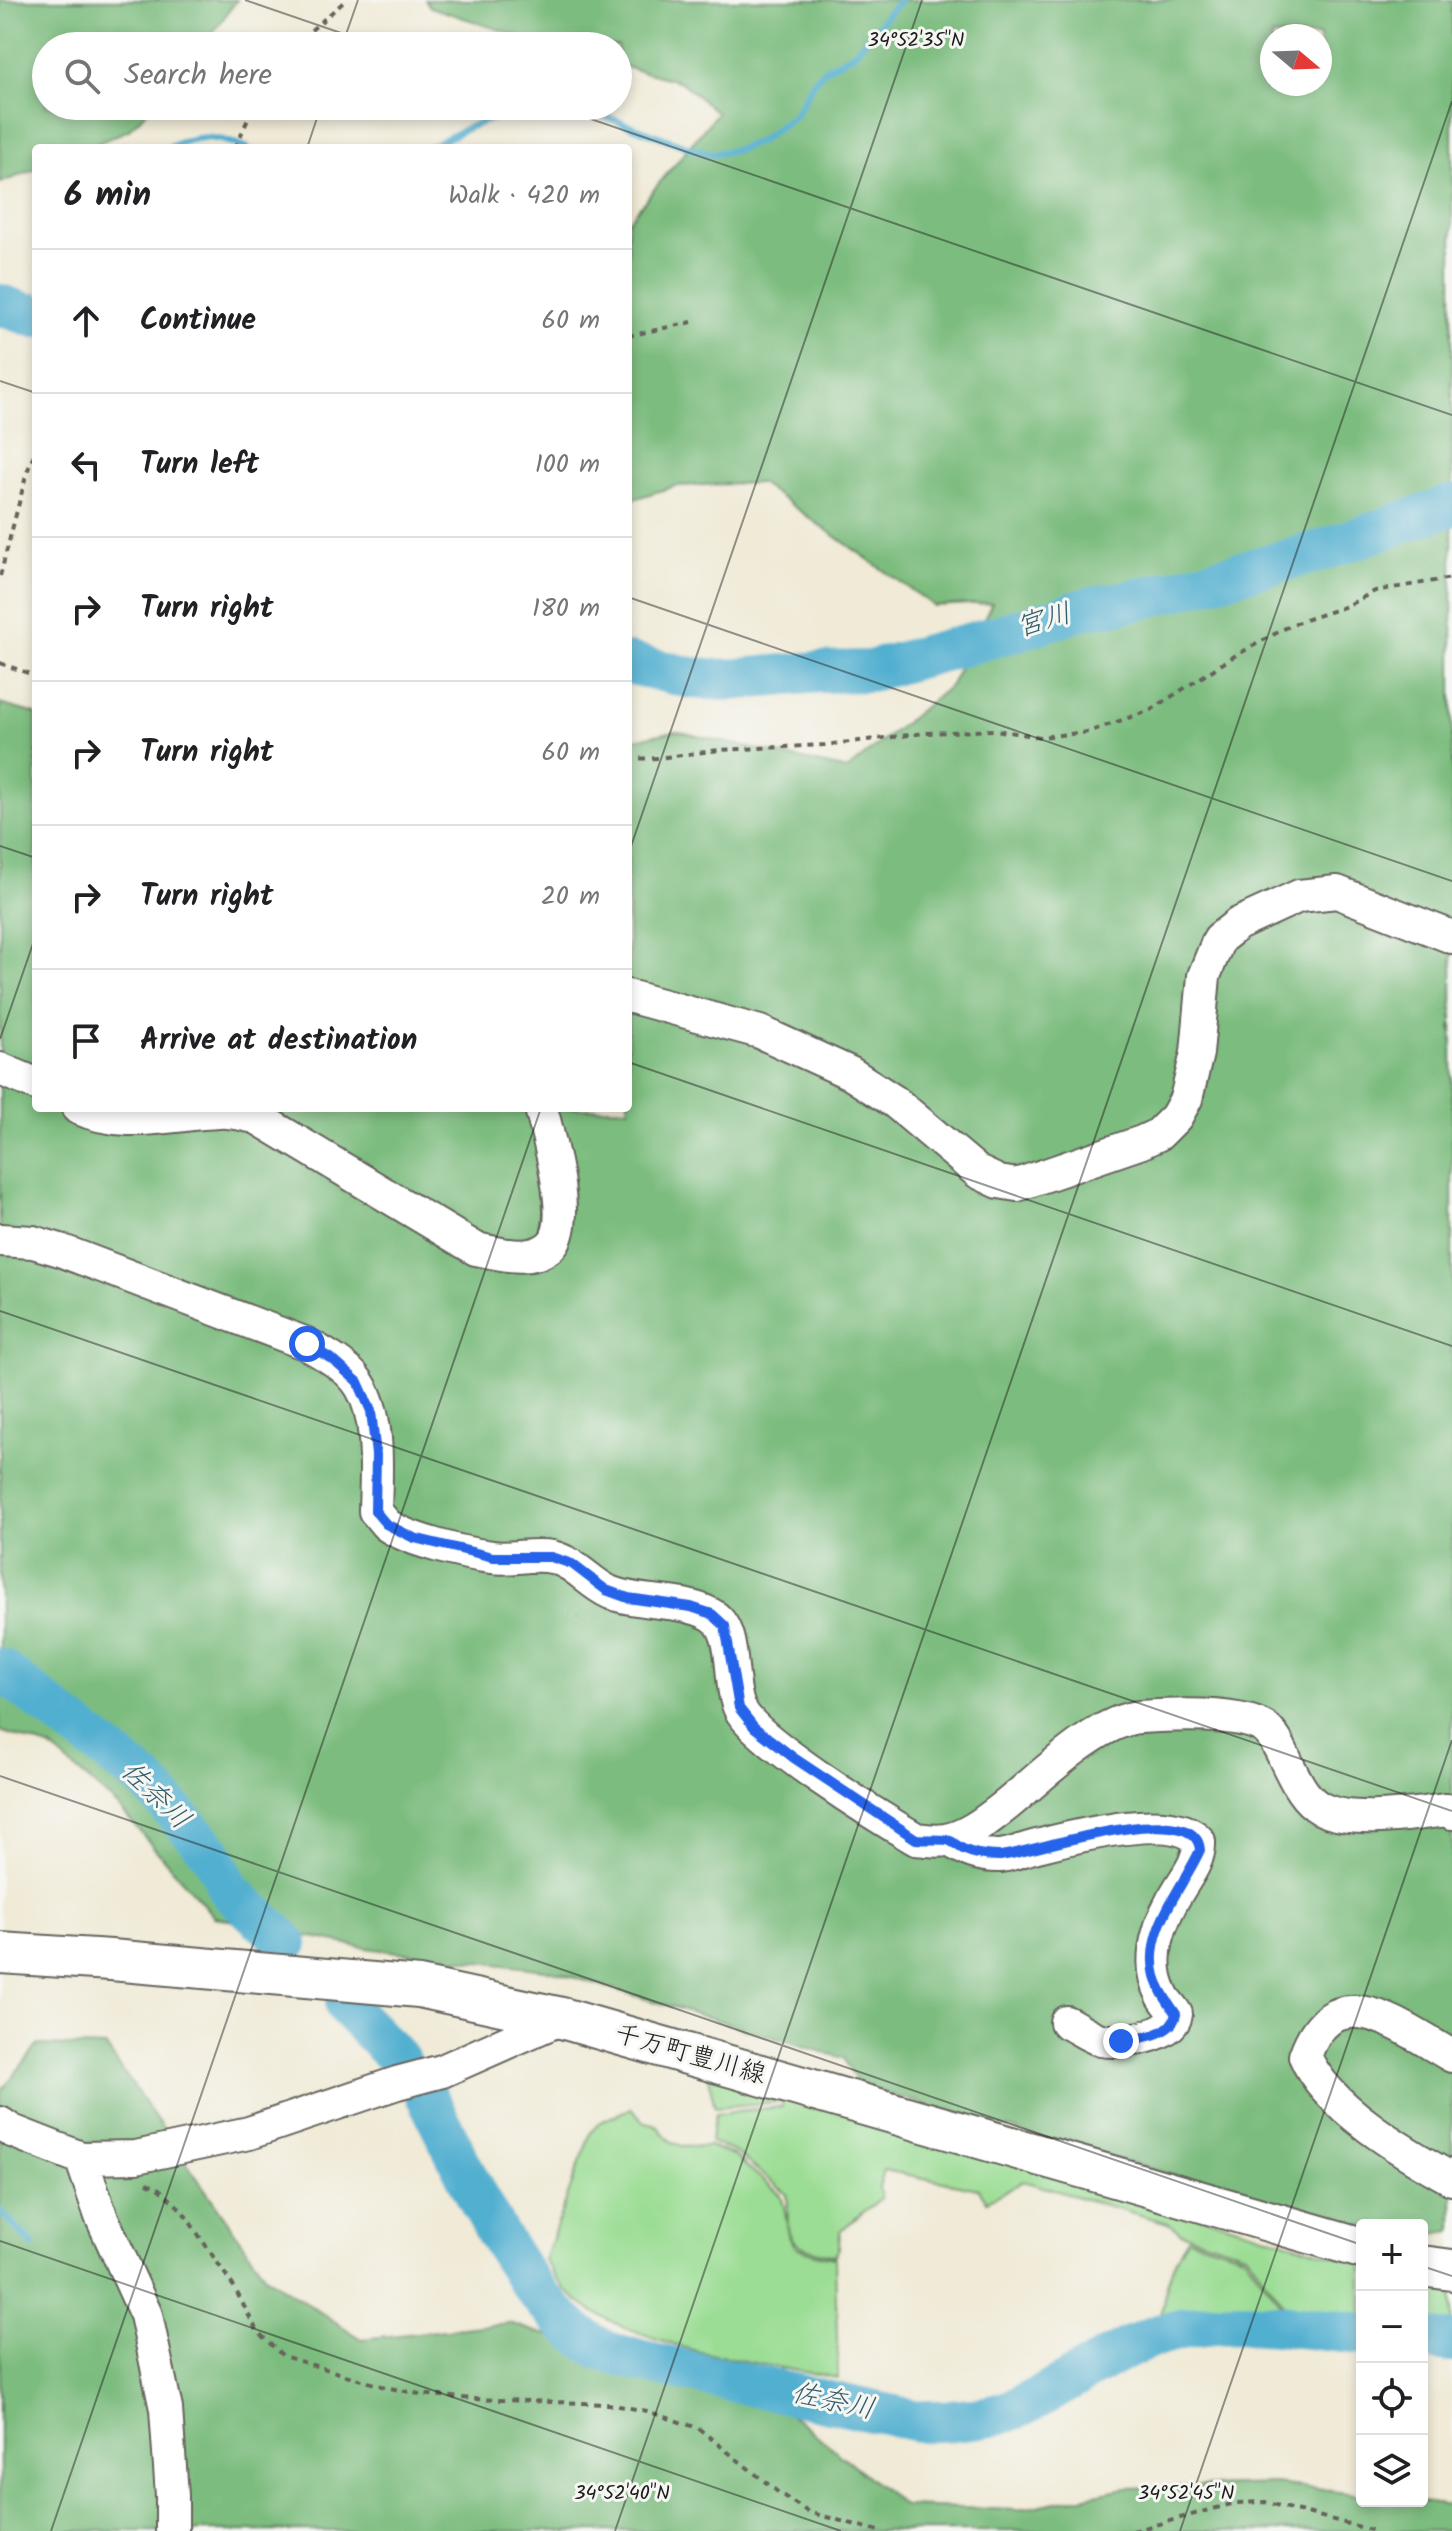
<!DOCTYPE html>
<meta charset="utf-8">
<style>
:root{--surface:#fff;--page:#f6f6f6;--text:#202124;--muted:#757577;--line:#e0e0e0}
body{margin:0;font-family:Kalam,"Klee One",sans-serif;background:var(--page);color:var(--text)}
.controls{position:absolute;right:24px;bottom:24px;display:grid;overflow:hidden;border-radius:8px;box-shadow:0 4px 12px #0003}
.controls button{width:72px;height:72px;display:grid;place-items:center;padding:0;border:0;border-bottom:2px solid var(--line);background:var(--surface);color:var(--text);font:40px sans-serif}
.compass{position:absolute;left:1260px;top:24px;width:72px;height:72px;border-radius:50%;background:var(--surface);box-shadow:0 4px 12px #0003;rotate:109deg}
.stop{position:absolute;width:24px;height:24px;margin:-18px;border:6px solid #2563eb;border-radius:50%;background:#fff}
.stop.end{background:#2563eb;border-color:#fff;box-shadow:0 2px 8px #0008}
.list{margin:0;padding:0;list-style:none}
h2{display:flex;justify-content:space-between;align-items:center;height:104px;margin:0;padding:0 32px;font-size:34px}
h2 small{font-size:26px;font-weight:400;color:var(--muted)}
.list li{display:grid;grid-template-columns:52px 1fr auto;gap:24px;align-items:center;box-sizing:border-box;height:144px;padding:0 32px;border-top:2px solid var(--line)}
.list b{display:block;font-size:30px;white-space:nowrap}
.list em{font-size:26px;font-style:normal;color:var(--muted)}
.icon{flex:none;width:44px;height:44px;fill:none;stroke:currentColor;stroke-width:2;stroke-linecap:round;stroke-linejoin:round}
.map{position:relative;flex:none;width:1452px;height:2531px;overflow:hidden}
.search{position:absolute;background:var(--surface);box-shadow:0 4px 12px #0003;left:32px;top:32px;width:600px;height:88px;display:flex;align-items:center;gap:20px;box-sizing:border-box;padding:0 28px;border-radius:44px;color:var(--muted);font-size:30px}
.panel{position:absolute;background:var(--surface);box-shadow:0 4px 12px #0003;left:32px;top:144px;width:600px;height:968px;border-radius:8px}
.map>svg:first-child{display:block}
.green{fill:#9bdd94;stroke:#5c7c58;stroke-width:2}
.forest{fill:#7cbc7e;stroke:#4c6c4d;stroke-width:2;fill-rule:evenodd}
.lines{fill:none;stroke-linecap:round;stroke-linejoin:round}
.stream{stroke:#51afd0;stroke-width:7}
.river{stroke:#51afd0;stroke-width:42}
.minor-casing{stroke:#66645d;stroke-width:36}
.major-casing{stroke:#66645d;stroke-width:44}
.path{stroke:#66645d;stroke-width:4;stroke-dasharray:6 6;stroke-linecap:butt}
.minor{stroke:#fff;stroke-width:32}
.major{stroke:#fff;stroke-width:40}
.route{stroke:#2563eb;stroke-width:10}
.ticks{fill:none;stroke:#1c1c1c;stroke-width:2;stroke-opacity:0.45}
.labels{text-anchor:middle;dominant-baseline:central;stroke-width:6;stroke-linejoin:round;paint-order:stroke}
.street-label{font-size:26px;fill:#1c1c1c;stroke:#f6f6f2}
.water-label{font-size:28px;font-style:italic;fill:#345e6d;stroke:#f6f6f2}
.ticks-label{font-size:20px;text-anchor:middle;fill:#1c1c1c;stroke:#f6f6f2;stroke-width:6;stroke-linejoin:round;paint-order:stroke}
</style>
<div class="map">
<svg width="1452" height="2531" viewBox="0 0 1452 2531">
<rect width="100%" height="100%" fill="#f6f6f2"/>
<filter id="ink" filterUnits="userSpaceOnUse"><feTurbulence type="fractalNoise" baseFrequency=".0125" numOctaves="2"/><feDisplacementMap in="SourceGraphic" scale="16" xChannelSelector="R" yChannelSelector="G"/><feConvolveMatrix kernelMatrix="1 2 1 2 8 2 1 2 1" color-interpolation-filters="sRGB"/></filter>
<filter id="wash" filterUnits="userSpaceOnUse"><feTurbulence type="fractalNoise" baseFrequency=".006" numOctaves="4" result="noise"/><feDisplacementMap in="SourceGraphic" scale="32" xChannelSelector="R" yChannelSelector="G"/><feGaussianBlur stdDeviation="1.8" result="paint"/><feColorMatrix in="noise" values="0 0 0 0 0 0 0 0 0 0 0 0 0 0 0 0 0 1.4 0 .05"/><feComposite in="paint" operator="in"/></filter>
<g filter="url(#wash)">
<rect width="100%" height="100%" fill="#f0ead6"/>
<path class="green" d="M706 2069 780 2102 715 2107Z
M784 2092 1362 2264V2318L1288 2310 1246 2253 1181 2233 1168 2223 1023 2181 987 2201 978 2189 884 2170 879 2187 881 2198 840 2231 839 2248 835 2256C821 2252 793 2249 789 2233 786 2221 789 2206 787 2194L735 2152 710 2142 716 2113 782 2107Z
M631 2108 644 2121 658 2127 670 2141 684 2147 709 2146 733 2155 781 2195C795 2242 775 2247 835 2258L838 2378C759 2363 630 2349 570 2294 559 2284 552 2272 544 2260L591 2132 600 2122Z
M1188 2238 1244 2255 1286 2311 1220 2309 1160 2320C1165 2289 1170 2264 1188 2238Z
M1422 2281 1452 2287V2328L1422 2325Z"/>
<path class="forest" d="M0 0H237L203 46H46V106H152L129 130 86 148H36V169L0 183Z
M425 0H1452V2231L1422 2236V2225H1362V2229L860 2086 843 2058 553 1971 366 1948 214 1917 117 1805 51 1748 0 1731V704L36 714V1108H628V740L676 731 847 770 951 685 992 603 934 606 760 483 675 486 628 501V221L717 113 681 82 618 65V46H549L430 7ZM1272 36H1320V84H1272Z
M38 2045 106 2047 266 2277 362 2339 509 2323 789 2413 904 2506 1017 2510 1125 2488 1276 2484 1362 2495V2501H1415L1452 2506V2531H0V2092Z"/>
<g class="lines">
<path class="stream" d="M577 106 690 148 712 154 736 150 760 141 795 115 813 83 824 70 853 54 900 0
M168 148C199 133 216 136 247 148
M428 148 469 127 526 106
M4 306 36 296
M0 2211 33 2245"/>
<path class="river" d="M0 305 36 317
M628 663 691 678 729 680 819 672 870 671 1011 632 1088 608 1136 600 1320 551 1452 505
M0 1669 147 1782 211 1852 231 1892 287 1943
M346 2006 399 2060
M426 2095C470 2178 518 2304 603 2350 614 2355 627 2357 639 2361L918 2421C948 2421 981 2421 1009 2411 1063 2390 1107 2352 1162 2334 1225 2313 1297 2328 1362 2334
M1422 2339 1452 2342"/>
</g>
</g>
<g filter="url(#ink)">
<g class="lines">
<g class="minor-casing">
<path id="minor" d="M628 996 760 1032 850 1073 895 1102 978 1172 999 1182 1017 1185 1142 1142 1159 1134 1176 1117 1186 1099 1197 1053 1204 976 1219 939 1238 924 1299 896 1337 892 1452 937
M0 1069 36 1084
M78 1108C124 1129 170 1114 219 1112 231 1111 244 1115 256 1117L476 1249C498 1253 529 1263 549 1247 575 1227 548 1136 541 1108
M0 1240 33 1242 60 1250 307 1344C324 1354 345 1365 357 1381 381 1413 376 1473 375 1511 379 1515 383 1521 387 1525 408 1540 465 1554 492 1557 511 1560 533 1553 552 1557 576 1563 588 1582 609 1592 641 1605 679 1598 710 1614 739 1629 727 1683 740 1709 756 1741 880 1818 916 1839 926 1840 936 1842 946 1840 968 1836 987 1820 1004 1807 1038 1780 1097 1720 1140 1717 1169 1715 1243 1711 1266 1729 1276 1737 1282 1753 1288 1765 1296 1781 1304 1799 1320 1808 1353 1825 1412 1814 1447 1810L1452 1813
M949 1840C965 1850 981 1857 1001 1856 1013 1854 1025 1849 1037 1846 1073 1837 1173 1810 1199 1841 1200 1858 1190 1872 1181 1886 1161 1917 1144 1959 1162 1994 1165 2001 1172 2007 1176 2014 1173 2037 1120 2044 1101 2040 1089 2036 1078 2028 1066 2022
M1452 2056C1402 2028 1334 1972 1305 2056 1326 2107 1405 2153 1452 2179
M0 2123 12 2131 81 2158 136 2157 249 2133 397 2083 442 2071 562 2018
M81 2158 101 2216 146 2315 166 2409 172 2496V2531"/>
</g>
<g class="major-casing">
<path id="major" d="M0 1953 111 1960 419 1987 562 2018 1362 2248
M1422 2266 1452 2270"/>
</g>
<path class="path" d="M293 46 346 0
M235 148 254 106
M628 336 692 322
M0 576 27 472 36 450
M0 663 36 676
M628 759 658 758 720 750 825 745 926 733 995 730 1041 737 1088 732 1151 710 1231 658 1293 624 1347 606 1375 591 1452 578
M147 2183 158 2188 181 2209 234 2287 257 2331 283 2356 385 2387 419 2394 474 2399 608 2404 647 2411 698 2428 779 2493 808 2512 879 2531
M1133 2531 1235 2503 1265 2502 1375 2531"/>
<use href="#minor" class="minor"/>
<use href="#major" class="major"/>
</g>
</g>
<g class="lines" filter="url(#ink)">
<path class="route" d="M307 1344 333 1360 358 1382 371 1411 376 1455 375 1511 386 1524 414 1538 493 1557H551L572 1564 606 1590 628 1598 691 1607 712 1614 725 1626 739 1708 754 1727 794 1758 916 1839C926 1840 937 1839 947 1840 953 1841 957 1846 963 1849 973 1854 987 1856 999 1856 1030 1854 1196 1794 1200 1850 1183 1888 1143 1931 1155 1976 1159 1991 1168 2002 1176 2014 1172 2036 1140 2038 1121 2041"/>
</g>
<path class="ticks" d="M245 0 379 46M342 46 358 0M553 106 1452 415M307 148 321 106M0 381 36 393M628 597 1452 881M0 846 36 858M628 855 922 0M0 1039 36 935M628 1062 1452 1346M0 1311 1452 1811M0 1776 1362 2245M0 2241 841 2531M1422 2266 1452 2276M51 2531 541 1108M615 2531 1452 101M1180 2531 1452 1740"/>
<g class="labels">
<g class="street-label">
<text transform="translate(690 2055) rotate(16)">千万町豊川線</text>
</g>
<g class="water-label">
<text transform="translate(1044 621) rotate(-16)">宮川</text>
<text transform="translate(155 1796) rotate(44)">佐奈川</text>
<text transform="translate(833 2402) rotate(12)">佐奈川</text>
</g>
</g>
<g class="ticks-label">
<text x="916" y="46">34°52'35"N</text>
<text x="622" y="2499">34°52'40"N</text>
<text x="1186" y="2499">34°52'45"N</text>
</g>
</svg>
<div class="controls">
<button>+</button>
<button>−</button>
<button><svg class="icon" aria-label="locate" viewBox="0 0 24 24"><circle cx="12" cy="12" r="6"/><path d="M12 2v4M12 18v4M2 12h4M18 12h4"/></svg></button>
<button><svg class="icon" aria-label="layers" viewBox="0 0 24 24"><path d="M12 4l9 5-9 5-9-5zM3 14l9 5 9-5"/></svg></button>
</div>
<svg class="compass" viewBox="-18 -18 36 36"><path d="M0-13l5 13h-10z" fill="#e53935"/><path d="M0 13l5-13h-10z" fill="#757577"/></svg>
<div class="stop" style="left:307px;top:1344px"></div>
<div class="stop end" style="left:1121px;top:2041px"></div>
<div class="search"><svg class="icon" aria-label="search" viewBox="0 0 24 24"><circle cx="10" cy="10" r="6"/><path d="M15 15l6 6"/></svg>Search here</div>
<section class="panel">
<h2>6 min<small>Walk · 420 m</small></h2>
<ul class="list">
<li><svg class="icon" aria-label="ahead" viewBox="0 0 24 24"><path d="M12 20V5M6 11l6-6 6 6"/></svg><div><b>Continue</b></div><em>60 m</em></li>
<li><svg class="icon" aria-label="left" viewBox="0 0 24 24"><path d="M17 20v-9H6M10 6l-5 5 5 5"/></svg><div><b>Turn left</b></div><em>100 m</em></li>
<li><svg class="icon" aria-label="right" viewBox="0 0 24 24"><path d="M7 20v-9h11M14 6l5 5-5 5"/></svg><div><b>Turn right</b></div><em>180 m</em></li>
<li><svg class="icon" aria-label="right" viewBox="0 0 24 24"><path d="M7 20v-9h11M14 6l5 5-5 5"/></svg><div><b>Turn right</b></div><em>60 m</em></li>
<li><svg class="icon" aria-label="right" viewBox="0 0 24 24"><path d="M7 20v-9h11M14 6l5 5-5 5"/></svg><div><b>Turn right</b></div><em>20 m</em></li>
<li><svg class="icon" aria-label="arrive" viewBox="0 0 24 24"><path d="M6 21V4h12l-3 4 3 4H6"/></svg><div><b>Arrive at destination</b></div></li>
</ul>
</section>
</div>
